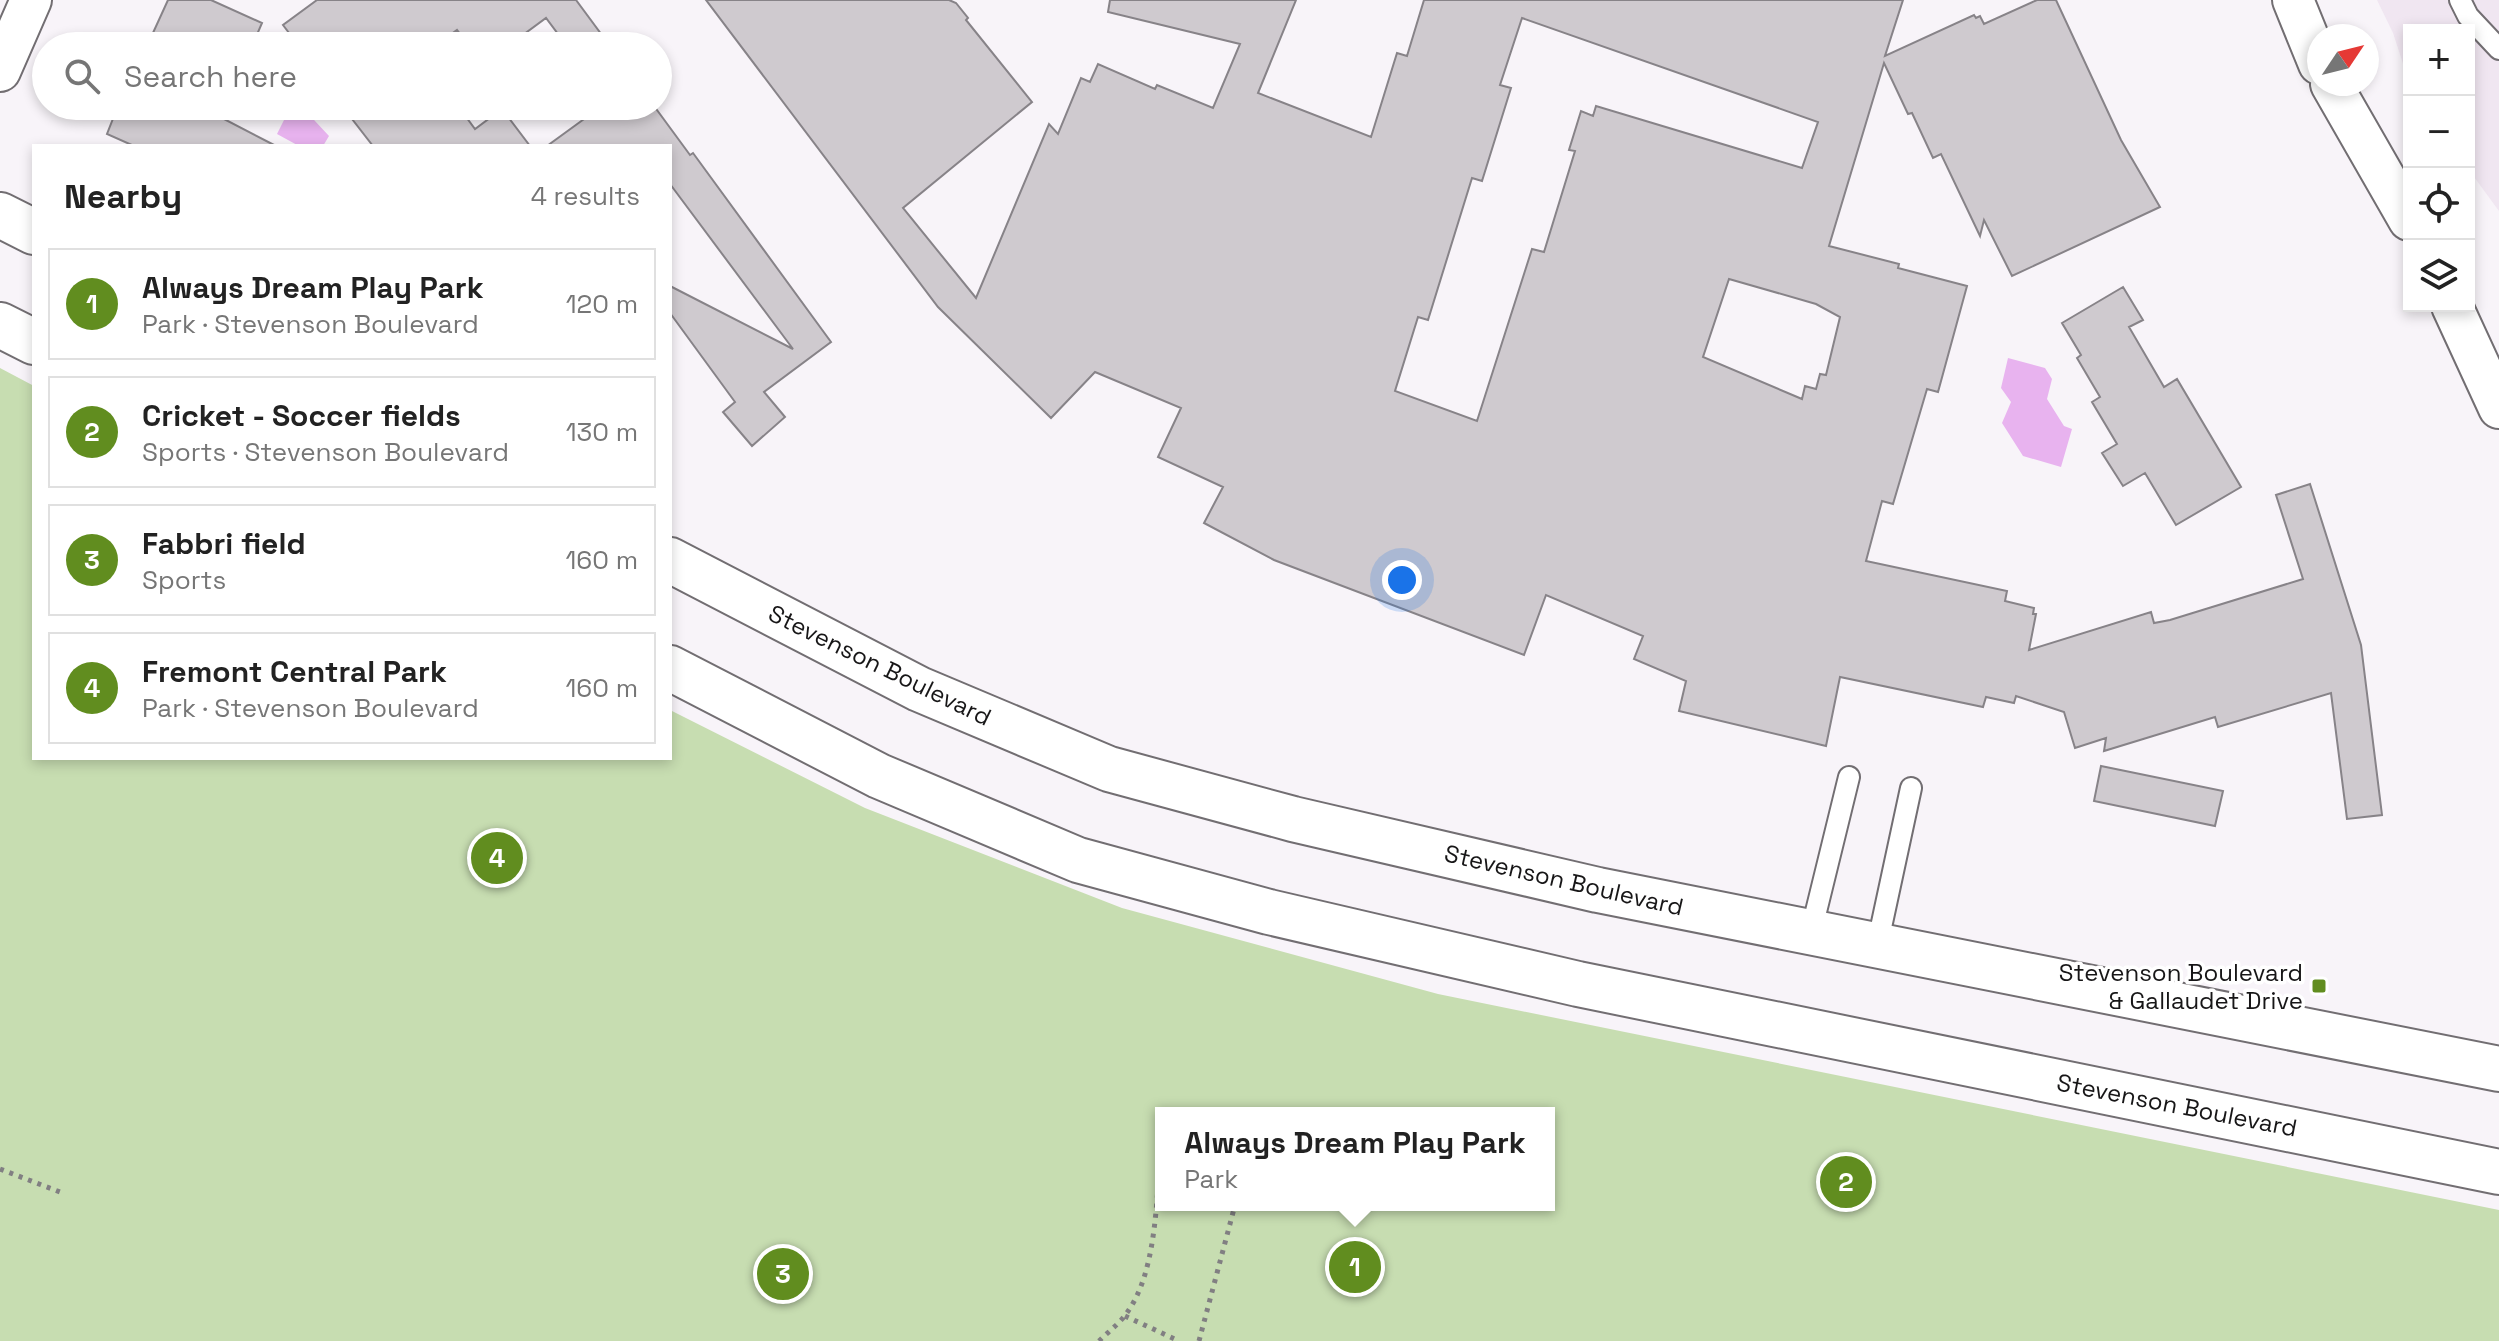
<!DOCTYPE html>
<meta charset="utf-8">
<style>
:root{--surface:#fff;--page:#f2f2f2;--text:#222;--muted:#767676;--line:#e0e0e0;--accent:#618d1f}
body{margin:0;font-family:"Space Grotesk",sans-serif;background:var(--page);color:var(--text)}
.controls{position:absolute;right:24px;top:24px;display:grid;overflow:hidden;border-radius:0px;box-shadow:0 4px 12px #0003}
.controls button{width:72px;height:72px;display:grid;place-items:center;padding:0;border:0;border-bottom:2px solid var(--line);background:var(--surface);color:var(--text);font:40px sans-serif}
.compass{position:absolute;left:2307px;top:24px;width:72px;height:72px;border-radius:50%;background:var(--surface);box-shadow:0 4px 12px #0003;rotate:55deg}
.you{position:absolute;left:1402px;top:580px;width:28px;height:28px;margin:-20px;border:6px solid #fff;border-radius:50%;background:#1a73e8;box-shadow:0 0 0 12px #1a73e833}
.badge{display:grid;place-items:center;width:52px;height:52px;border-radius:50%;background:var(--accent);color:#fff;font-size:26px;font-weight:700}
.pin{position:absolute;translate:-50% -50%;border:4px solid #fff;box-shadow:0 2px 8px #0006}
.popup{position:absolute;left:1155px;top:1107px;width:400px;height:104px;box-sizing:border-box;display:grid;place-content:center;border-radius:0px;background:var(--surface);filter:drop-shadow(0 2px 6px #0005);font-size:26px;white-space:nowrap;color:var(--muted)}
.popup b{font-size:30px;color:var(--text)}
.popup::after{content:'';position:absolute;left:50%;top:100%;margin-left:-16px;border:16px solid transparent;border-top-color:var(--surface)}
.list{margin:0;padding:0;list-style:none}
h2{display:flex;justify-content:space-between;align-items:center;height:104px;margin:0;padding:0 32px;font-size:34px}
h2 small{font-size:26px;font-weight:400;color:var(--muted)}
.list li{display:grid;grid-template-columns:52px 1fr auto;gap:24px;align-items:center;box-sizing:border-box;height:112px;margin:0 16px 16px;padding:0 16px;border:2px solid var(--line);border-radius:0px}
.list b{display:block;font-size:30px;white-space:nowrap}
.list p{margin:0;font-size:26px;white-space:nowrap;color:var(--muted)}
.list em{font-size:26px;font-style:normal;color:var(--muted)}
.icon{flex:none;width:44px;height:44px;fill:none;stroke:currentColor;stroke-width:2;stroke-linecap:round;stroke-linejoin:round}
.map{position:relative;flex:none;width:2499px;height:1341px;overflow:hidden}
.search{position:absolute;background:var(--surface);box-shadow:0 4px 12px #0003;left:32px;top:32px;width:640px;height:88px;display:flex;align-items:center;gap:20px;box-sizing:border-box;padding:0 28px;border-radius:44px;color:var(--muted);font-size:30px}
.panel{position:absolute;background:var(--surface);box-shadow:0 4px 12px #0003;left:32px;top:144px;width:640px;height:616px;border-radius:0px}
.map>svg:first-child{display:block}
.built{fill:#f0e6f1}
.green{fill:#c7ddb1;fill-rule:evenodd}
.water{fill:#e8b3ef}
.building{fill:#cfcacf;stroke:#878388;stroke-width:2;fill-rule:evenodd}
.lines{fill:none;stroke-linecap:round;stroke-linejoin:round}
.service-casing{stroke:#726e72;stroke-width:24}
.minor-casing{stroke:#726e72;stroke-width:44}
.primary-casing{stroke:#726e72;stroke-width:48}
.path{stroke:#817f82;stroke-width:5;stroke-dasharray:4 6;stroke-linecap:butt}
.service{stroke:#fff;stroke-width:20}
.minor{stroke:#fff;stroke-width:40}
.primary{stroke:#fff;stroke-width:44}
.poi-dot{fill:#618d1f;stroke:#fff;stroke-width:3}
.labels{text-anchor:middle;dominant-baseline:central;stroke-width:7;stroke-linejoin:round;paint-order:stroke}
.street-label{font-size:24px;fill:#171617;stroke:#fff}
.poi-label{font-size:24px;fill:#171617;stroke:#fff;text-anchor:end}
</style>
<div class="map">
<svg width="2499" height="1341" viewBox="0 0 2499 1341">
<rect width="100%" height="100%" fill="#f8f4f9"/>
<path class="built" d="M2377 0H2499V211L2469 170V30H2409V82L2393 33Z"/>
<path class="green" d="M0 368 34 386V758H670V710L865 808 1122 908 1438 994 2499 1210V1341H0ZM1161 1113H1549V1205H1161Z"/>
<path class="water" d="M291 106H301L329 136 323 146H299L277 134Z
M2008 358 2045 368 2052 379 2047 399 2064 426 2072 429 2061 467 2023 456 2002 423 2011 402 2001 388Z"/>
<path class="building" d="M168 0H211L262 23 252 46H147Z
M317 0H576L610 46H567L546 18 508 46H469L457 30 435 46H299L283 25Z
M706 0H949L956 3 968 18 966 20 1032 102 903 208 976 298 1049 124 1058 134 1081 78 1090 82 1098 64 1155 89 1157 85 1213 108 1240 44 1108 12 1110 0H1296L1258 93 1371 137 1397 53 1407 56 1424 0H1903L1885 56 1974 15 1976 18 1980 16 1984 24 2037 0H2056L2121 140 2160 207 2012 276 1984 220 1980 236 1941 154 1933 158 1912 113 1908 114 1884 63 1829 246 1899 264 1898 268 1967 286 1938 392 1927 389 1893 504 1882 501 1866 561 2007 591 2005 601 2034 608 2033 614H2036L2029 650 2151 612 2154 623 2170 620 2303 579 2276 495 2310 484 2361 645 2382 815 2347 819 2331 693 2218 727 2215 717 2104 751 2106 738 2075 748 2064 712 2016 696 2014 703 1986 697 1983 707 1840 677 1826 746 1679 711 1686 681 1634 659 1643 636 1546 595 1524 655 1274 560 1204 523 1223 487 1158 457 1181 408 1095 372 1051 418 938 307ZM1522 18 1818 122 1802 168 1596 106 1593 116 1581 111 1569 150 1575 151 1544 252 1532 249 1477 421 1395 391 1418 317 1428 320 1472 178 1482 181 1511 88 1500 85ZM1729 279 1816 304 1840 317 1826 375 1820 374 1816 389 1805 386 1802 399 1703 357Z
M118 106H227L222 118 276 146H134L107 134Z
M342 106H458L475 129 502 109 530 146H373Z
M602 106H654L690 155 693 153 831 342 764 392 785 417 752 446 723 412 735 402 670 313V286L793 349 670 184V146H547Z
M2123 287 2143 320 2129 327 2164 387 2177 379 2241 487 2176 525 2145 473 2123 486 2102 453 2117 444 2092 402 2100 397 2077 358 2081 355 2062 323Z
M2101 766 2223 791 2215 826 2094 801Z"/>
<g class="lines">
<g class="service-casing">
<path id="service" d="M2460 0 2468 16 2499 49
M1811 932 1849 777
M1877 946 1911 788"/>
</g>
<g class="minor-casing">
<path id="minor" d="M2293 0 2319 64
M0 71 31 0
M2331 84 2409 220
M2452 306 2499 408"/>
</g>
<g class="primary-casing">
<path id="primary" d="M0 215 34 232
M0 325 34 342
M670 560 919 689 1109 769 1293 819 1598 890 2499 1069
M670 668 879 776 1078 860 1269 912 1578 984 2499 1172"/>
</g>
<path class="path" d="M0 1169 60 1192
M1125 1316 1179 1341
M1099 1341C1108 1332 1119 1324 1126 1314 1157 1273 1156 1199 1161 1150
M1199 1341 1235 1205"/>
<use href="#service" class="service"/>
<use href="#minor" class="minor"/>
<use href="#primary" class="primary"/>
</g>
<rect class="poi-dot" x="2311" y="978" width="16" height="16" rx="4"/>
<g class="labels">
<g class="street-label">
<text transform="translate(880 665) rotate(26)">Stevenson Boulevard</text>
<text transform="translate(1564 880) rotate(13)">Stevenson Boulevard</text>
<text transform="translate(2177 1105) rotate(11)">Stevenson Boulevard</text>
</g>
<g class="poi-label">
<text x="2303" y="972">Stevenson Boulevard<tspan x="2303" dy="28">&amp; Gallaudet Drive</tspan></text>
</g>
</g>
</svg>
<div class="controls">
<button>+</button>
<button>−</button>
<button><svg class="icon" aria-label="locate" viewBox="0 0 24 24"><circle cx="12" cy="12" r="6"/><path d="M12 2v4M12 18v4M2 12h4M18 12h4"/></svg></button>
<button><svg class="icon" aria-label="layers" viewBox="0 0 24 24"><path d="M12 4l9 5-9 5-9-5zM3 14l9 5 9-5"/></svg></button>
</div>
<svg class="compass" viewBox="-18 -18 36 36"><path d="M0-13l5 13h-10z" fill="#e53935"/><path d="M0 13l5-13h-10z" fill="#767676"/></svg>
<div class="you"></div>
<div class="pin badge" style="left:1355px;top:1267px">1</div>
<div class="popup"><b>Always Dream Play Park</b>Park</div>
<div class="pin badge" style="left:1846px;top:1182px">2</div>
<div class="pin badge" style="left:783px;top:1274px">3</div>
<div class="pin badge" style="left:497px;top:858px">4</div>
<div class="search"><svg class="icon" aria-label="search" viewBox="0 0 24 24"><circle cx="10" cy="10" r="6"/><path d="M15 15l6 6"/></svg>Search here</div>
<section class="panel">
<h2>Nearby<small>4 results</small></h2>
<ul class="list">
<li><span class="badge">1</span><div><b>Always Dream Play Park</b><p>Park · Stevenson Boulevard</p></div><em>120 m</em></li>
<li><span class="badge">2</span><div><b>Cricket - Soccer fields</b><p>Sports · Stevenson Boulevard</p></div><em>130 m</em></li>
<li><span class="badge">3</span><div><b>Fabbri field</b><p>Sports</p></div><em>160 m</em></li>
<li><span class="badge">4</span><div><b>Fremont Central Park</b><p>Park · Stevenson Boulevard</p></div><em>160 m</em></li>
</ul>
</section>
</div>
